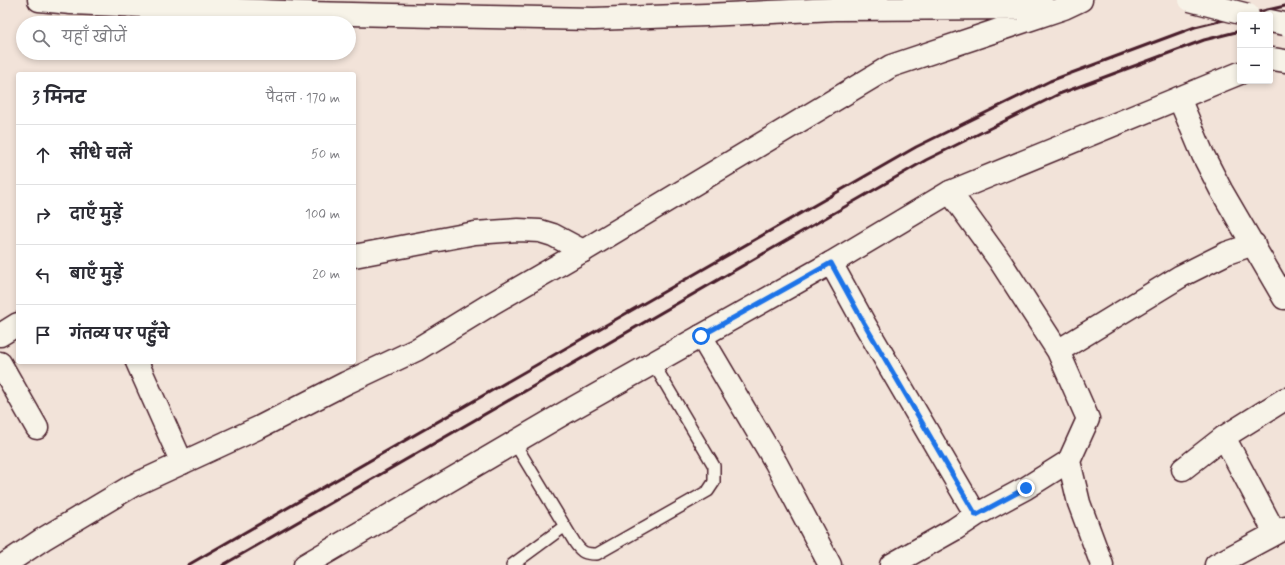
<!DOCTYPE html>
<html lang="hi">
<meta charset="utf-8">
<style>
:root{--surface:#fff;--page:#f2f2f3;--text:#2b2b33;--muted:#7c7c81;--line:#e1e1e2}
body{margin:0;font-family:Mynerve,"Playpen Sans Deva",sans-serif;background:var(--page);color:var(--text)}
.controls{position:absolute;right:12px;top:12px;display:grid;overflow:hidden;border-radius:4px;box-shadow:0 2px 6px #0003}
.controls button{width:36px;height:36px;display:grid;place-items:center;padding:0;border:0;border-bottom:1px solid var(--line);background:var(--surface);color:var(--text);font:20px sans-serif}
.stop{position:absolute;width:12px;height:12px;margin:-9px;border:3px solid #1a73e8;border-radius:50%;background:#fff}
.stop.end{background:#1a73e8;border-color:#fff;box-shadow:0 1px 4px #0008}
.list{margin:0;padding:0;list-style:none}
h2{display:flex;justify-content:space-between;align-items:center;height:52px;margin:0;padding:0 16px;font-size:17px}
h2 small{font-size:13px;font-weight:400;color:var(--muted)}
.list li{display:grid;grid-template-columns:26px 1fr auto;gap:12px;align-items:center;box-sizing:border-box;height:60px;padding:0 16px;border-top:1px solid var(--line)}
.list b{display:block;font-size:15px;white-space:nowrap}
.list em{font-size:13px;font-style:normal;color:var(--muted)}
.icon{flex:none;width:22px;height:22px;fill:none;stroke:currentColor;stroke-width:2;stroke-linecap:round;stroke-linejoin:round}
.map{position:relative;flex:none;width:1285px;height:565px;overflow:hidden}
.search{position:absolute;background:var(--surface);box-shadow:0 2px 6px #0003;left:16px;top:16px;width:340px;height:44px;display:flex;align-items:center;gap:10px;box-sizing:border-box;padding:0 14px;border-radius:22px;color:var(--muted);font-size:15px}
.panel{position:absolute;background:var(--surface);box-shadow:0 2px 6px #0003;left:16px;top:72px;width:340px;height:292px;border-radius:4px}
.map>svg:first-child{display:block}
.lines{fill:none;stroke-linecap:round;stroke-linejoin:round}
.service-casing{stroke:#4a1f2b;stroke-width:14}
.minor-casing{stroke:#4a1f2b;stroke-width:25}
.tertiary-casing{stroke:#4a1f2b;stroke-width:25}
.secondary-casing{stroke:#4a1f2b;stroke-width:25}
.service{stroke:#f7f3e8;stroke-width:11}
.minor{stroke:#f7f3e8;stroke-width:22}
.tertiary{stroke:#f7f3e8;stroke-width:22}
.secondary{stroke:#f7f3e8;stroke-width:22}
.rail{stroke:#4a1f2b;stroke-width:3}
.secondary-bridge-casing{stroke:#4a1f2b;stroke-width:25;stroke-linecap:butt}
.secondary-bridge{stroke:#f7f3e8;stroke-width:22}
.route{stroke:#1a73e8;stroke-width:5}
</style>
<div class="map">
<svg width="1285" height="565" viewBox="0 0 1285 565">
<rect width="100%" height="100%" fill="#f2e3d9"/>
<filter id="ink" filterUnits="userSpaceOnUse"><feTurbulence type="fractalNoise" baseFrequency=".025" numOctaves="2"/><feDisplacementMap in="SourceGraphic" scale="8" xChannelSelector="R" yChannelSelector="G"/><feConvolveMatrix kernelMatrix="1 2 1 2 8 2 1 2 1" color-interpolation-filters="sRGB"/></filter>
<g filter="url(#ink)">
<g class="lines">
<g class="service-casing">
<path id="service" d="M514 442 575 543C582 553 585 554 597 554L708 491 714 482V466L653 363
M512 565 565 526"/>
</g>
<g class="minor-casing">
<path id="minor" d="M1179 98 1203 155 1221 190 1284 298
M950 192 1000 261 1058 351 1088 419 1069 461
M354 256 475 233 518 230 540 231 553 235 583 251
M831 263 864 323 976 515
M0 335 18 324
M701 336 776 463 830 565
M1058 351 1181 276 1227 253 1254 244
M137 362 182 463
M0 363 37 428
M1224 437 1275 533
M1183 469 1224 437 1285 399
M891 565 955 529 976 515 1026 488 1069 461 1079 503 1102 565
M1216 565 1285 528"/>
</g>
<g class="tertiary-casing">
<path id="tertiary" d="M39 0 71 3 308 13 436 16 594 19 706 15 835 9 1045 8
M4 565 43 539 132 486 260 427 346 383 416 350 491 304 583 251 891 66 1064 8 1081 0"/>
</g>
<g class="secondary-casing">
<path id="secondary" d="M1270 60 1273 59 1285 61
M305 565 568 411 831 263 950 192 1240 73"/>
</g>
<use href="#service" class="service"/>
<use href="#minor" class="minor"/>
<use href="#tertiary" class="tertiary"/>
<use href="#secondary" class="secondary"/>
<path class="rail" d="M1245 15 1285 6
M1270 24 1285 20
M188 565 916 147 1050 81 1195 27 1240 16
M223 565 926 160 1059 94 1204 40 1240 31"/>
<g class="secondary-bridge-casing">
<path id="secondary-bridge" d="M1190 0 1248 15
M1270 21 1285 24"/>
</g>
<use href="#secondary-bridge" class="secondary-bridge"/>
</g>
</g>
<g class="lines" filter="url(#ink)">
<path class="route" d="M701 336 831 263 864 323 976 515 1026 488"/>
</g>
</svg>
<div class="controls">
<button>+</button>
<button>−</button>
</div>
<div class="stop" style="left:701px;top:336px"></div>
<div class="stop end" style="left:1026px;top:488px"></div>
<div class="search"><svg class="icon" aria-label="search" viewBox="0 0 24 24"><circle cx="10" cy="10" r="6"/><path d="M15 15l6 6"/></svg>यहाँ खोजें</div>
<section class="panel">
<h2>3 मिनट<small>पैदल · 170 m</small></h2>
<ul class="list">
<li><svg class="icon" aria-label="ahead" viewBox="0 0 24 24"><path d="M12 20V5M6 11l6-6 6 6"/></svg><div><b>सीधे चलें</b></div><em>50 m</em></li>
<li><svg class="icon" aria-label="right" viewBox="0 0 24 24"><path d="M7 20v-9h11M14 6l5 5-5 5"/></svg><div><b>दाएँ मुड़ें</b></div><em>100 m</em></li>
<li><svg class="icon" aria-label="left" viewBox="0 0 24 24"><path d="M17 20v-9H6M10 6l-5 5 5 5"/></svg><div><b>बाएँ मुड़ें</b></div><em>20 m</em></li>
<li><svg class="icon" aria-label="arrive" viewBox="0 0 24 24"><path d="M6 21V4h12l-3 4 3 4H6"/></svg><div><b>गंतव्य पर पहुँचे</b></div></li>
</ul>
</section>
</div>
